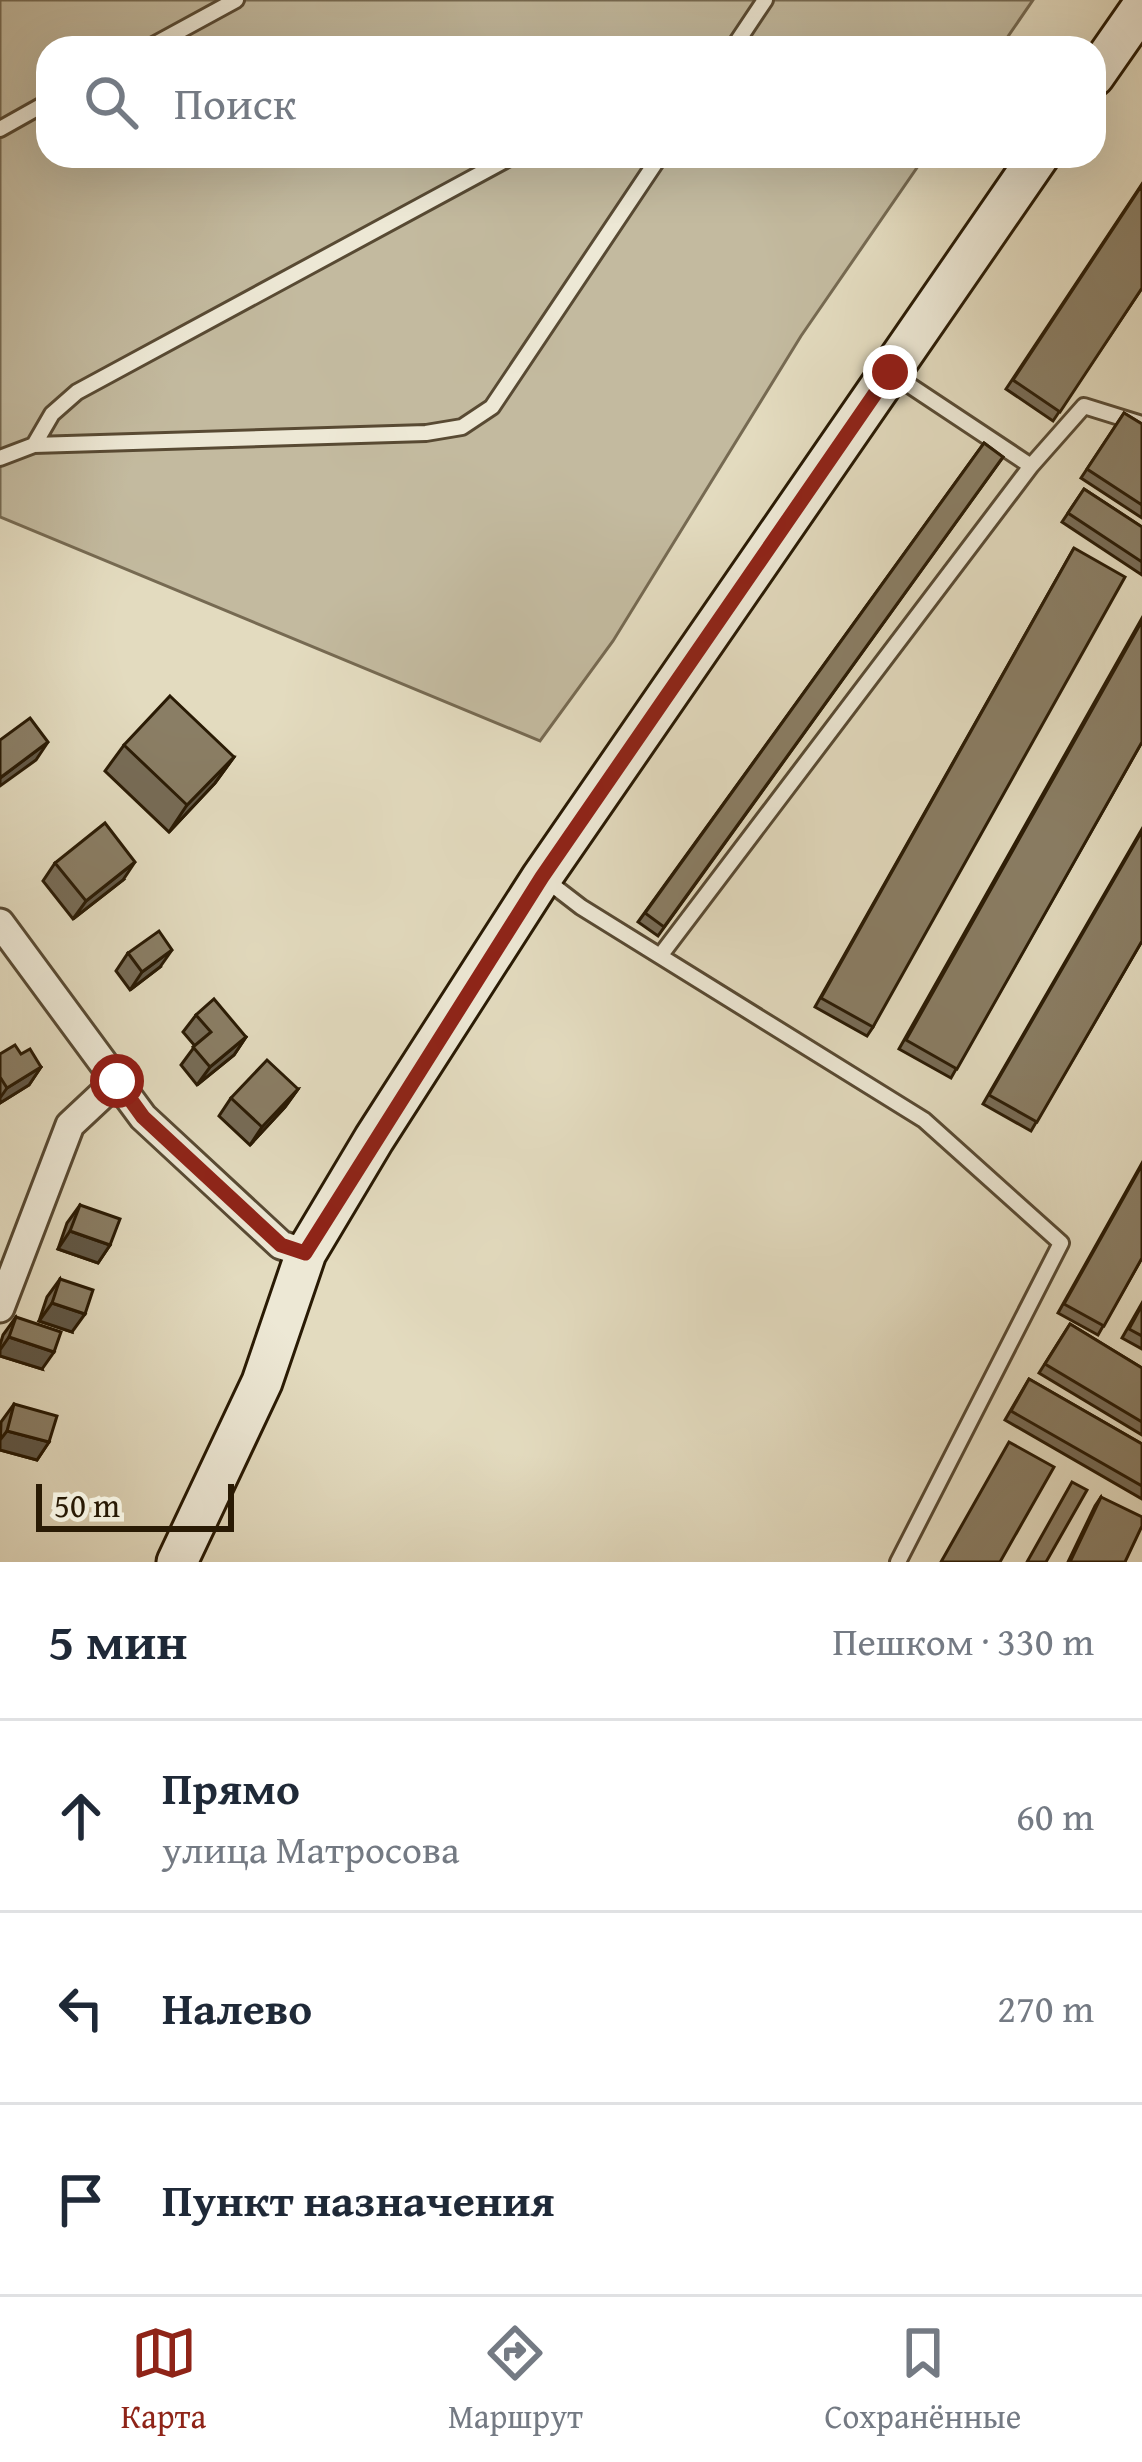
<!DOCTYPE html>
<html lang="ru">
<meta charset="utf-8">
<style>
:root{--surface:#fff;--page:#f2f2f3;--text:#1f2937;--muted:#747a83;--line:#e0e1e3;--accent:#8f2418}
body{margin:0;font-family:"Gentium Book Plus",serif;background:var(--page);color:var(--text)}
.scale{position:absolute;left:36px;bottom:30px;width:198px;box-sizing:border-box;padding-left:12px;border:6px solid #291a04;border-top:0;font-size:33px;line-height:42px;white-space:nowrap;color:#291a04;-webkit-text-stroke:9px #ede8d5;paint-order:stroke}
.stop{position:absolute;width:36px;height:36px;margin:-27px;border:9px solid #8f2418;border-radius:50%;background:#fff}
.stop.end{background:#8f2418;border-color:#fff;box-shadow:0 3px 12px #0008}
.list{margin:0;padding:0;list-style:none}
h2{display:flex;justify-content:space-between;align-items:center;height:156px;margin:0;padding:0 48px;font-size:51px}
h2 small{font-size:39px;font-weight:400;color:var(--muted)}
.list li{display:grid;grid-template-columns:78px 1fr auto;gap:36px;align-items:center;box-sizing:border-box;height:192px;padding:0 48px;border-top:3px solid var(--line)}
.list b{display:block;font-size:45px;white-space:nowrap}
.list p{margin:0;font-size:39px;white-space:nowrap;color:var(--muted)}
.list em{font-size:39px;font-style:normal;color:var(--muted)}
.icon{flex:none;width:66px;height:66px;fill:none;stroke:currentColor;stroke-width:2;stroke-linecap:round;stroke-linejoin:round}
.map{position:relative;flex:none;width:1142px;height:1562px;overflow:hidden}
.search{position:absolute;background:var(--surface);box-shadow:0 12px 48px #0002;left:36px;right:36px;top:36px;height:132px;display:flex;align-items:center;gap:30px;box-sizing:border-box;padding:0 42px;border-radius:36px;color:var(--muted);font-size:45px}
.sheet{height:732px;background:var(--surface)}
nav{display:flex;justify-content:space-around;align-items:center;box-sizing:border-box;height:168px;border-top:3px solid var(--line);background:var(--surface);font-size:33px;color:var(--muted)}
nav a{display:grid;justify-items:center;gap:6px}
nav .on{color:var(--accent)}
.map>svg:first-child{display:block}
.green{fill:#c3ba9f;stroke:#766a52;stroke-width:3}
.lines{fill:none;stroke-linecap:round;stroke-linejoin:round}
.service-casing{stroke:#584a33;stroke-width:20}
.minor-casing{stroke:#584a33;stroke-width:33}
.secondary-casing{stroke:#291a04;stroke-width:45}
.service{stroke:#ede8d5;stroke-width:14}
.minor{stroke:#ede8d5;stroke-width:27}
.secondary{stroke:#ede8d5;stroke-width:39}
.wall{fill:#776c57;stroke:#291a04;stroke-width:3}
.shaded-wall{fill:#615847;stroke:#291a04;stroke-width:3}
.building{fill:#8a7e65;stroke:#291a04;stroke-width:3}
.route{stroke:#8f2418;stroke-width:15}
</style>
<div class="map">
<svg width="1142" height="1562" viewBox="0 0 1142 1562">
<rect width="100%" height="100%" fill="#e3dbbf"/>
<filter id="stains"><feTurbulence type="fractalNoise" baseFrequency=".00167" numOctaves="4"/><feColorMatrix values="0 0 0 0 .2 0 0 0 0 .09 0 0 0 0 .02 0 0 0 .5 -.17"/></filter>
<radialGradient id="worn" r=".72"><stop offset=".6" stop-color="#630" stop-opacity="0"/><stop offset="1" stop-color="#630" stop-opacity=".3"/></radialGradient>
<path class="green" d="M0 0H1033L1000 48H48V156H925L801 336 613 641 540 741 0 517Z"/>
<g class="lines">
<g class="service-casing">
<path id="service" d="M148 48 236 0
M733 48 765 0
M0 129 48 102
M894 375 1031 466
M34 445 52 414 77 392 513 156
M0 458 34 445 426 433 462 427 492 407 660 156
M546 880 581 907 924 1120 1061 1243 898 1562
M660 956 1031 466 1084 406 1142 424"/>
</g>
<g class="minor-casing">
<path id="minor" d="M0 923 143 1117 281 1245 306 1253
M0 1308 70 1125 117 1081"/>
</g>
<g class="secondary-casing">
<path id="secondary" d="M1094 76 1142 7
M177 1562 262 1382 306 1253 374 1139 542 877 1039 156"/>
</g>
<use href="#service" class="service"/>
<use href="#minor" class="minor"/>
<use href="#secondary" class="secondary"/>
</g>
<path class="wall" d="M1142 184V288L1053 421 1006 389Z
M1124 413 1142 424V518L1081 478Z
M984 443 1003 457 658 936 638 922Z
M1084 489 1142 527V575L1062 522Z
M1074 548 873 1027 867 1036 815 1007Z
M1142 618V742L951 1078 899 1049Z
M124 745 234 757 215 783 169 832 105 771Z
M1142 829V941L1031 1131 983 1104Z
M55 863 123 880 73 919 43 881Z
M128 953 160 967 130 990 116 971Z
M196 1015 246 1037 234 1055 197 1085 181 1065 195 1046 183 1032Z
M0 1054H21L41 1067 29 1085 0 1103Z
M298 1089 285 1107 250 1145 219 1116 231 1098Z
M1142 1163V1258L1098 1335 1058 1313Z
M80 1205 110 1245 98 1263 58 1249 67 1223Z
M60 1279 72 1332 39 1321 47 1297Z
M1142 1303V1349L1122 1338Z
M16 1317 42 1369 0 1356V1345L3 1335Z
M1070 1324 1142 1368V1435L1039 1373Z
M1029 1379 1142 1444V1499L1005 1420Z
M14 1404 49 1442 37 1460 0 1450 1 1422Z
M1101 1497 1125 1562H1068L1095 1506Z"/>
<path class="shaded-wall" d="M48 742 36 760 0 786V778Z
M234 757 215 783 169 832 187 805Z
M135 862 123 880 73 919 86 901Z
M172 950 160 967 130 990 142 972Z
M246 1037 234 1055 197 1085 210 1067Z
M41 1067 29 1085 0 1103V1098L7 1088Z
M298 1089 285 1107 250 1145 262 1127Z
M70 1231 110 1245 98 1263 58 1249Z
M52 1303 85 1314 72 1332 39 1321Z
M9 1337 54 1352 42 1369 0 1356V1350Z
M7 1431 49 1442 37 1460 0 1450V1440Z"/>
<path class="building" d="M1142 185V288L1060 412 1013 380Z
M1124 413 1142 424V505L1087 469Z
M984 443 1003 457 664 927 645 913Z
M1084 489 1142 527V562L1068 513Z
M1074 548 1125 577 873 1027 821 998Z
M1142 621V742L957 1069 906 1040Z
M170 696 234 757 187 805 124 745Z
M30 718 48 742 0 778V740Z
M105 823 135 862 86 901 55 863Z
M1142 831V941L1037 1122 989 1095Z
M159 931 172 950 142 972 128 953Z
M214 999 246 1037 210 1067 193 1047 211 1032 196 1015Z
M15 1045 21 1054 30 1049 41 1067 7 1088 0 1077V1054Z
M267 1060 298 1089 262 1127 231 1098Z
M1142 1165V1258L1104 1326 1064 1304Z
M80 1205 120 1219 110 1245 70 1231Z
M60 1279 93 1290 85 1314 52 1303Z
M1142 1305V1336L1129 1329Z
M16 1317 61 1332 54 1352 9 1337Z
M1070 1324 1142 1368V1422L1045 1364Z
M1029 1379 1142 1444V1486L1011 1411Z
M14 1404 57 1416 49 1442 7 1431Z
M1009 1442 1054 1467 1000 1562H941Z
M1072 1482 1087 1490 1046 1562H1027Z
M1101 1497 1142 1517V1526L1125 1562H1070Z"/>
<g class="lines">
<path class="route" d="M117 1081 143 1117 281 1245 305 1253 542 877 890 372"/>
</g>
<rect width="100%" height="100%" filter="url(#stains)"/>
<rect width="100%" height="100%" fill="url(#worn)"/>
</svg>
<div class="scale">50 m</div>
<div class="stop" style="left:117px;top:1081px"></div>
<div class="stop end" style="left:890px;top:372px"></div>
<div class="search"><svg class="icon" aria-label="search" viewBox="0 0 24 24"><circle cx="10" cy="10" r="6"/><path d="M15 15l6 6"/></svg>Поиск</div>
</div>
<section class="sheet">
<h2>5 мин<small>Пешком · 330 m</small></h2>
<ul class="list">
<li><svg class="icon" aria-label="ahead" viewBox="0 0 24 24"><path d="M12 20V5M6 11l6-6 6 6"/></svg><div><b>Прямо</b><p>улица Матросова</p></div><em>60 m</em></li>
<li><svg class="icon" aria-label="left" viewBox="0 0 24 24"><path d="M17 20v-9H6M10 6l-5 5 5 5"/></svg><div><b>Налево</b></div><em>270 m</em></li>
<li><svg class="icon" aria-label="arrive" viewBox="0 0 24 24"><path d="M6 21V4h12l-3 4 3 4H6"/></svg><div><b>Пункт назначения</b></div></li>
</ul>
</section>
<nav>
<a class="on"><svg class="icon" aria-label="map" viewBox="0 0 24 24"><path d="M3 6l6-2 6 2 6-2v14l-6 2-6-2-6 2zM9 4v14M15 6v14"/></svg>Карта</a>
<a><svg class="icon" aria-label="directions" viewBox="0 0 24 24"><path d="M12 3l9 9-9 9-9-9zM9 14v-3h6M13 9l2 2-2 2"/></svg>Маршрут</a>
<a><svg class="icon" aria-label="saved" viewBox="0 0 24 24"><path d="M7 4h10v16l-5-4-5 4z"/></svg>Сохранённые</a>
</nav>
